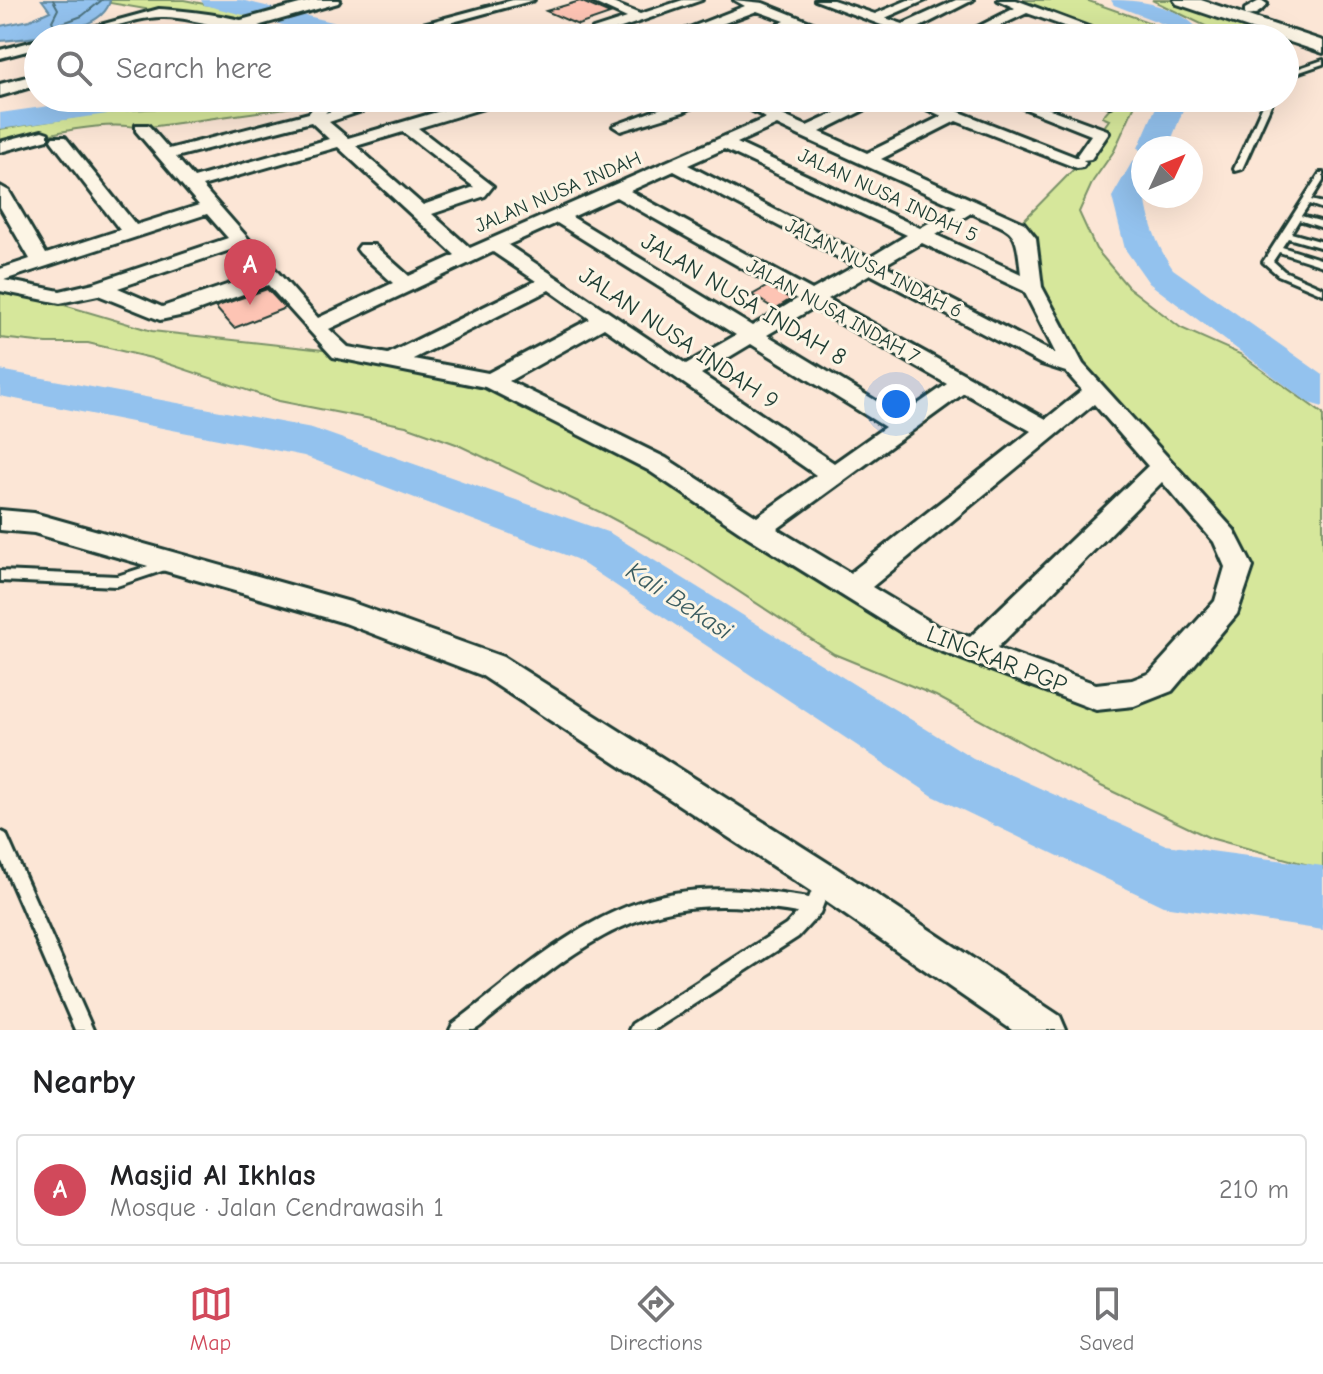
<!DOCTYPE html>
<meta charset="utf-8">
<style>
:root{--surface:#fff;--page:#f6f6f6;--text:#202124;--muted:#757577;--line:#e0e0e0;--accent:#d1495b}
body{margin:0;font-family:"Comic Neue",sans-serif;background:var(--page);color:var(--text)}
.compass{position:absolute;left:1131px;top:136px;width:72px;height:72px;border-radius:50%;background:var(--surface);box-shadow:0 8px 32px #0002;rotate:46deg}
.you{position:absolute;left:896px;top:404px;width:28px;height:28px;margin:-20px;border:6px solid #fff;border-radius:50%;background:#1a73e8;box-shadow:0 0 0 12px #1a73e833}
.badge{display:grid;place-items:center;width:52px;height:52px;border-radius:50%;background:var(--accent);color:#fff;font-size:26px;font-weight:700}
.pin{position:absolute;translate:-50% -66px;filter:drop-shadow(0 2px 4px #0008)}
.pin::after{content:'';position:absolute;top:42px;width:28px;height:24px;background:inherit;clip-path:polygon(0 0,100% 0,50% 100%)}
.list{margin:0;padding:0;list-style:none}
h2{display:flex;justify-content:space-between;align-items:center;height:104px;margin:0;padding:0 32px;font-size:34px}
h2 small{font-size:26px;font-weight:400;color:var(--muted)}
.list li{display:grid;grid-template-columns:52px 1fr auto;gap:24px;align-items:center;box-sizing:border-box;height:112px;margin:0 16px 16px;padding:0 16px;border:2px solid var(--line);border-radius:8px}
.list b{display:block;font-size:30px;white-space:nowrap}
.list p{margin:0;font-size:26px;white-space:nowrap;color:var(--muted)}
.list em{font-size:26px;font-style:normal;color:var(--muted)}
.icon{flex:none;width:44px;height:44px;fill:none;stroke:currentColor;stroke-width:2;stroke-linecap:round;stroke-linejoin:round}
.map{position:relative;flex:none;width:1323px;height:1030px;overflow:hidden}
.search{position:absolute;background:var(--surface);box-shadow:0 8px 32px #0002;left:24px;right:24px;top:24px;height:88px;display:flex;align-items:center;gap:20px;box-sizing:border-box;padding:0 28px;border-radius:44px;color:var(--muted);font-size:30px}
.sheet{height:232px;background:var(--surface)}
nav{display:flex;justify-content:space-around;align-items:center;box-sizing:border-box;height:112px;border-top:2px solid var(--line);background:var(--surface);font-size:22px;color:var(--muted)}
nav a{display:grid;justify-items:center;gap:4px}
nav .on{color:var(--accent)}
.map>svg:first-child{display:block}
.green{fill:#d6e79b;stroke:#7a9268;stroke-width:2}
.water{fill:#93c2ee;stroke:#658da4;stroke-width:2}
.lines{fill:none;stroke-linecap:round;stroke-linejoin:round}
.shore{stroke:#4d727e;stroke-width:2}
.river{fill:#93c2ee;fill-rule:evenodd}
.building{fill:#fdc4b4;stroke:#1f3d34;stroke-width:2}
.service-casing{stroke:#1f3d34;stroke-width:6}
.minor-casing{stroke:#1f3d34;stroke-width:6}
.tertiary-casing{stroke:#1f3d34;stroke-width:6}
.secondary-casing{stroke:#1f3d34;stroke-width:6}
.service{fill:#fcf5e5;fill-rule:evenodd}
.minor{fill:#fcf5e5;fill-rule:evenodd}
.tertiary{fill:#fcf5e5;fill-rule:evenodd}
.secondary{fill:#fcf5e5;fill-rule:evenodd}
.labels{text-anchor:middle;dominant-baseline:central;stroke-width:6;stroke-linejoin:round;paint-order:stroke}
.far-street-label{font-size:20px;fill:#1f3d34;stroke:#fcf5e5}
.street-label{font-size:24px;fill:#1f3d34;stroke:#fcf5e5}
.water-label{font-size:26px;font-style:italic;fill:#3c5e62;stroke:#fcf5e5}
</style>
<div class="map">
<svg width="1323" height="1030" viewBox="0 0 1323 1030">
<rect width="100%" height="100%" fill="#fce6d6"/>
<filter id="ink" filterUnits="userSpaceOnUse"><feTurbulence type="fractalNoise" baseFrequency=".0125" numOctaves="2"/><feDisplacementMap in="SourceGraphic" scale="16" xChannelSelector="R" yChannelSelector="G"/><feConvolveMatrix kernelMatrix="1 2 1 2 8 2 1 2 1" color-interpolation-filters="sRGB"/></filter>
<g filter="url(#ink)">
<path class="green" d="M110 0H184L250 13 244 26 110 3Z
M1004 0H1086L1151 23 1160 38H1111Z
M1152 0H1183L1273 30 1259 38H1230Z
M283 98H333L323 103 142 128C100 119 41 136 0 147V129L113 111 260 102Z
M1118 98H1138L1114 151 1093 181 1079 212 1096 249 1128 287 1181 328 1240 354 1323 414V869L1210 838 1101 786 936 696 834 654 689 559 604 514 456 444 406 426 279 401 151 358 88 343H47L0 338V286L152 331 341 352 452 372 587 427 851 588 1096 697 1161 682 1239 566 1074 367 1017 227 1073 170 1109 120 1102 117Z"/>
<path class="water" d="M42 0H110C105 32 26 39 0 41V26L30 20 50 11Z"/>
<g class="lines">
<path class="shore" d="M53 0 58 9 52 21 55 26 82 16 102 0"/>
<path class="river" d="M201 0H241L349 26 360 38H334L204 5Z
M1111 0C1146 0 1184 7 1206 38H1180L1166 25 1114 5Z
M106 98H179L175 104 165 106 0 129V113Z
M1160 98H1188L1168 148H1143V154L1138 148Z
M1143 159C1143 199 1149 235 1173 269L1323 375V407L1309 403 1149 283 1125 249 1112 197 1132 162Z
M0 370 312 428 610 533 973 758 1166 845 1323 866V930L1163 906 933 796 576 559 304 456 0 396Z"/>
</g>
<path class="building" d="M580 1 610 14 578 25 546 11Z
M768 286 791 299 775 309 752 295Z
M267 289 285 308 234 328 215 307Z"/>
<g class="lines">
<g class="service-casing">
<path id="service" d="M1323 60V64L1285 77V73Z
M1266 98H1274L1242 169 1235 171 1234 169Z
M1320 173H1323V181L1311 200 1323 203V209L1309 204 1301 216 1323 222V228L1299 220 1291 233 1323 242V248L1288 238 1282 247 1323 260V266L1279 252 1273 261 1284 271 1323 288V294L1278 275 1263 262Z
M170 559 174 561 176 564 174 567 117 586 0 581V571L117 576Z
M0 831 6 834 93 1030H75L0 857Z
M824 874 830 876 832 882 820 913 798 937 654 1030H629L632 1024 786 925 797 913C687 895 630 910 542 977 525 990 510 1002 494 1015 488 1019 481 1027 474 1030 468 1030 457 1030 450 1030L453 1024C520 973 588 908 674 893 719 885 765 891 809 898L818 876Z"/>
</g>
<g class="minor-casing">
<path id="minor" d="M513 0H534L394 38 378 36Z
M588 0H605L640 14 683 0H702L598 36 591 32 593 29 627 18Z
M734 0 763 3 850 38H830L798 26 767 38H748L785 21 757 11 684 38H664L745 6Z
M815 0H833L875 14 908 0H926L885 18 903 24 956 0H973L916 29 936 38H916Z
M998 0H1016L1118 38H1098L1027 13 974 38H956L1015 8Z
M1261 0 1267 4C1262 11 1254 17 1245 15V9Z
M159 9C189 11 259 17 281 38 242 38 204 18 164 17 131 16 92 38 53 38Z
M511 30 518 34 516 37 491 38Z
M38 40V48L0 58V50Z
M321 98H341L325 113 376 98H401L329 122 348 138 485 98H510L507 101 418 128 493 186 485 196 432 214 470 248 766 118 729 98H749L771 108 795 98H816L782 115 807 126 868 98H888L820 132 867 153 942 116 902 98H924L1078 158 1077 155 1091 135 998 98H1020L1107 130 1109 133 1091 159 1083 160 1086 163 1083 167 1077 168 956 121 881 159 1024 223 1036 238 1042 287 1083 364 1234 530 1253 567 1237 614 1172 691 1134 706 1096 710 917 642 748 537 648 470 485 387 333 357 268 285 189 314 160 320 98 295 60 303 0 291V269L30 259 0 207V186L9 191 46 254 120 230 53 143 51 140 53 137H65L136 225 199 205 136 131V125H148L169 149 309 113ZM311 122 329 139 194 178 176 157ZM777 125 800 136 957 207 920 228 737 143ZM403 132 474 187 423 205 356 146ZM338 147 455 255 409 276 374 245H360L357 249 360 253 393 283 318 318 202 186ZM724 149 907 235 869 258 688 165ZM674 171 855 266 812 290 630 191ZM616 197 797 299 752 326 572 217ZM971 213C1015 233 1016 225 1021 274L936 235ZM207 214 228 238 94 283 60 291 4 280ZM557 223 736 335 686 364 508 245ZM922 243 1024 291 1056 354 884 265ZM236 248 259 274 162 307 118 288ZM493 252 536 281 388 354 348 347 329 329ZM870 274 1041 364 1066 372 1082 390 1046 419 828 299ZM549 290 590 319 488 373 413 359ZM813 308 947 384 901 416 767 335ZM604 328 816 475 757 517 666 458 509 381ZM751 344 885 427 834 463 701 374ZM964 393 1031 431 850 573 777 529ZM1094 404 1148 466 970 637 937 626 872 587ZM1162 482 1214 542 1225 567 1215 601 1150 673 1132 680 1096 684 997 648Z
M688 98H709L683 112 627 129 621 131 613 126Z
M1089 98H1126L1110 106Z
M42 131 48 133V139L0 152V142Z
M0 510 34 513 350 602 503 657 836 868 1060 1016 1066 1030H1012L812 892 481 675 345 623 34 533 0 530Z"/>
</g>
<g class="tertiary-casing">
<path id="tertiary" d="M314 0H340L338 3 215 38H187L190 34Z
M38 74V85L0 96V84Z"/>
</g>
<g class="secondary-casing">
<path id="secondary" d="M1174 0H1201L1323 41V53L1177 4Z"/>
</g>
<use href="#service" class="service"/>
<use href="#minor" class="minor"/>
<use href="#tertiary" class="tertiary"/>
<use href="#secondary" class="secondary"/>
</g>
</g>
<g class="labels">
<g class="far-street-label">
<text transform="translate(558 192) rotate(-23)">JALAN NUSA INDAH</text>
<text transform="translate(888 195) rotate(25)">JALAN NUSA INDAH 5</text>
<text transform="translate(874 268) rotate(27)">JALAN NUSA INDAH 6</text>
<text transform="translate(833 311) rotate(29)">JALAN NUSA INDAH 7</text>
</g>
<g class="street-label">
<text transform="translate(744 299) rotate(31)">JALAN NUSA INDAH 8</text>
<text transform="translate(679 338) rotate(34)">JALAN NUSA INDAH 9</text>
<text transform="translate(997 659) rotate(21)">LINGKAR PGP</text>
</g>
<g class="water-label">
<text transform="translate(679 601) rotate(33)">Kali Bekasi</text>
</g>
</g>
</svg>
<svg class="compass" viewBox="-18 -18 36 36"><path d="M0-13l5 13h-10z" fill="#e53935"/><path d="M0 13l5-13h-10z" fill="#757577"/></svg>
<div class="you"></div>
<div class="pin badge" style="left:250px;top:305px">A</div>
<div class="search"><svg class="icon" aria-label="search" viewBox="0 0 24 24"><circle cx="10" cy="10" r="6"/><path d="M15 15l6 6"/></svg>Search here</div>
</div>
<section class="sheet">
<h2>Nearby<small></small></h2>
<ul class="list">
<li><span class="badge">A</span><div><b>Masjid Al Ikhlas</b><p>Mosque · Jalan Cendrawasih 1</p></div><em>210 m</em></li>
</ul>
</section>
<nav>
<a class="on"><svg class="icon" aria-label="map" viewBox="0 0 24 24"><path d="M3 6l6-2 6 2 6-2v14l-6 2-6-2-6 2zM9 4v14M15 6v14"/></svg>Map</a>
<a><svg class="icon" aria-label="directions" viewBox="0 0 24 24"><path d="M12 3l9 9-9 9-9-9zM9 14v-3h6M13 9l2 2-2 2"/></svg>Directions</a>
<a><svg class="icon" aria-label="saved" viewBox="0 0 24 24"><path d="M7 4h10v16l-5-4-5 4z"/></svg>Saved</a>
</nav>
